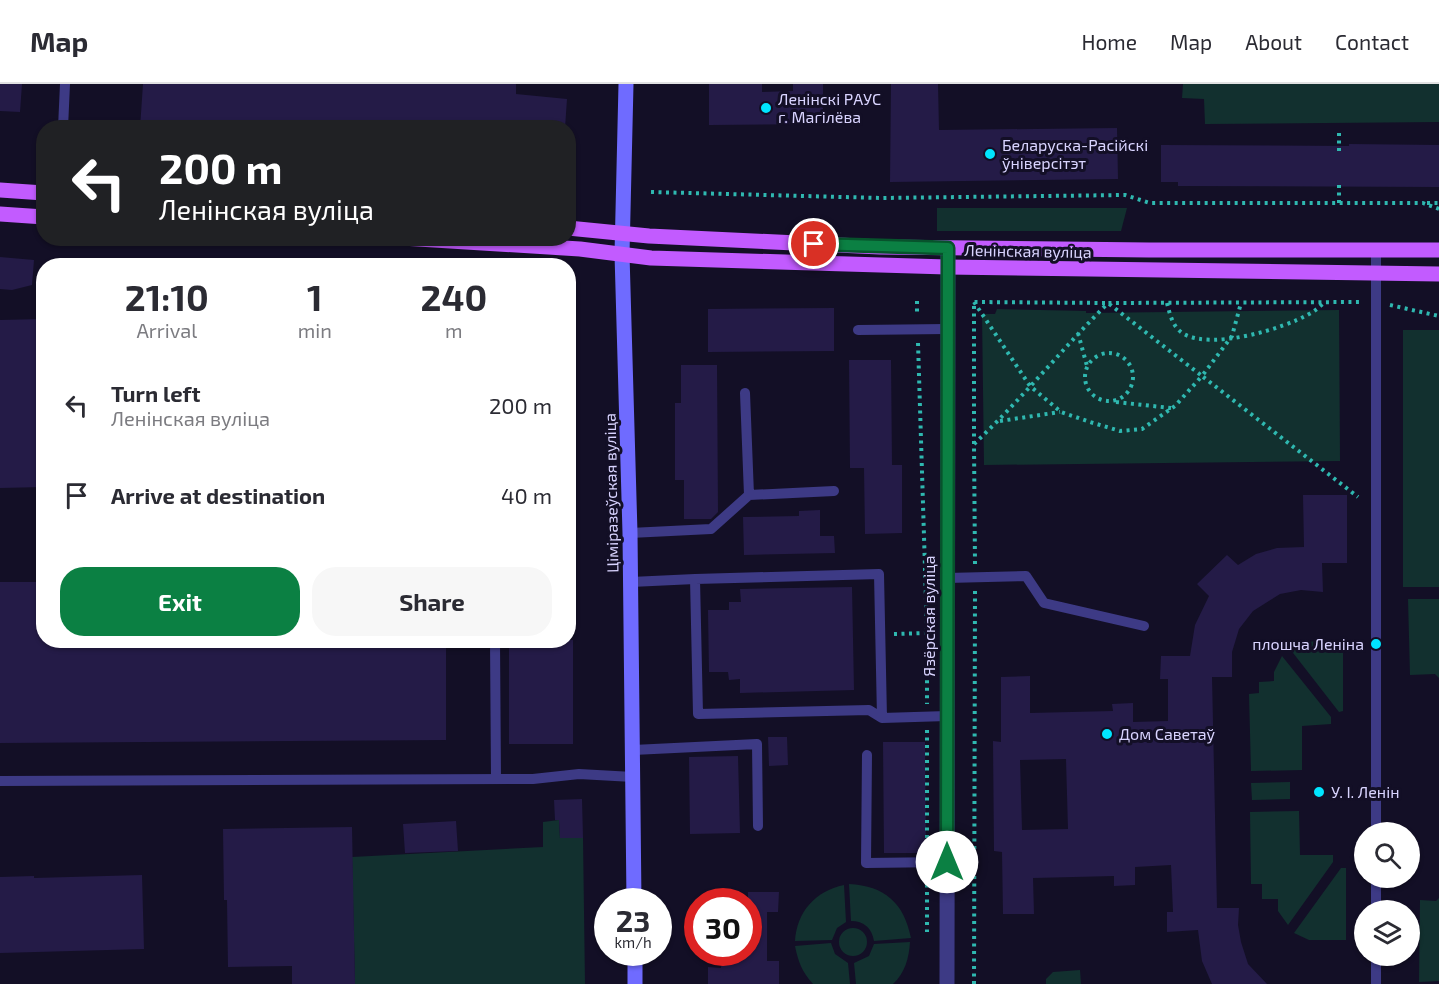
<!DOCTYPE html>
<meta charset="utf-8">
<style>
body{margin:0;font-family:"Exo 2",sans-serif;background:#f7f7f7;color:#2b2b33;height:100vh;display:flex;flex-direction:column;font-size:22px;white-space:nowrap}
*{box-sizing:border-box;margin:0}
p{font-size:20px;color:#7c7c81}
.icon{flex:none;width:33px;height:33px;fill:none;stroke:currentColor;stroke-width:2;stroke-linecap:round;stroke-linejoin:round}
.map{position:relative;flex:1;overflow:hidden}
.panel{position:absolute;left:36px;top:174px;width:540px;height:390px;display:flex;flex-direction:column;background:#fff;border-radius:24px;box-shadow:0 2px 4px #0004}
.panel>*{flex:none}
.hud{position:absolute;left:36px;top:36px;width:540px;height:126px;border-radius:24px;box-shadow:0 2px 4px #0004;background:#202124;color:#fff;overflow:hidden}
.tools{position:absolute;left:1354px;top:738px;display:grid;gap:12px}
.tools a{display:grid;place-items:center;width:66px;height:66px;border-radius:50%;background:#fff;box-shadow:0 2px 4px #0004;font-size:30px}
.speed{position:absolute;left:594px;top:804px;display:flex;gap:12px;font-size:30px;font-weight:700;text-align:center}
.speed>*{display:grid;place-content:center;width:78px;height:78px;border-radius:50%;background:#fff;box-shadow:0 2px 4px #0004;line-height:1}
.speed small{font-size:15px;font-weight:400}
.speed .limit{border:9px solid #d22;background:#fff;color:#111}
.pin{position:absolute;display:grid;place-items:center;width:51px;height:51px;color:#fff;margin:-26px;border:3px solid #fff;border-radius:50%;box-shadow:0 2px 6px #0007}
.me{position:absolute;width:66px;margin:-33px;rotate:0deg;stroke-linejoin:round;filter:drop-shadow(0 0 4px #0008)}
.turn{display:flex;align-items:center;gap:21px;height:126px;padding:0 24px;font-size:27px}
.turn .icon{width:78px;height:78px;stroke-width:2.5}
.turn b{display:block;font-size:42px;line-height:51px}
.eta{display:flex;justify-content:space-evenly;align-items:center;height:102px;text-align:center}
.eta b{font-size:36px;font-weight:700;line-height:42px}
.button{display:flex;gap:12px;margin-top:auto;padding:12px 24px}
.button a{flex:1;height:69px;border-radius:24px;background:#0b8043;color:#fff;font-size:24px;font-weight:700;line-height:69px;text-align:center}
.button a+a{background:#f7f7f7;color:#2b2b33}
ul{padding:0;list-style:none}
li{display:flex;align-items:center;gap:18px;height:90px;padding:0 24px}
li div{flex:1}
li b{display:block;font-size:22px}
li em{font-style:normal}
header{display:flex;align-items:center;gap:36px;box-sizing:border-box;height:84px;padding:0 30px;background:#fff;border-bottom:2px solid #e1e1e2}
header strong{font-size:28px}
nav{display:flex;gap:33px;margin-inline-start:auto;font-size:21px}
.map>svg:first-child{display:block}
.green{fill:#12302f}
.building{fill:#241b47;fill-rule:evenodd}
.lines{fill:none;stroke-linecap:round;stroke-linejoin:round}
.path{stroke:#2fb8b0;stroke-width:4;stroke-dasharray:3 4.5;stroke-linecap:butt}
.service{stroke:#3d3a85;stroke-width:10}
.minor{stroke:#3d3a85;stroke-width:15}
.secondary{stroke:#6f6bff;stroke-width:15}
.primary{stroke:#c25bff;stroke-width:15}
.route-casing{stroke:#07532c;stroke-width:15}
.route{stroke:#0b8043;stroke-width:10}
.poi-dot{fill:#00e5ff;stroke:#130f26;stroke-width:2}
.labels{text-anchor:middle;stroke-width:6;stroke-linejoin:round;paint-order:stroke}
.poi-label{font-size:16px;fill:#d9d4ff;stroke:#130f26;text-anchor:start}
.street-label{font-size:16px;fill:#d9d4ff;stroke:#130f26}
</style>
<header>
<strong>Map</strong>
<nav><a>Home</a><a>Map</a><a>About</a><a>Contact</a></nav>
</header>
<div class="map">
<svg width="1439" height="900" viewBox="0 0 1439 900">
<rect width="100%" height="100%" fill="#130f26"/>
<!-- green -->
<path class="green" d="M1183 0H1439V38L1205 40 1204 15 1182 14Z
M937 124H1127L1121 147H937Z
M997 225 1086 227V229L1339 226 1340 377 984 381 982 230H995Z
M1403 246H1439V503H1403Z
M1408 515H1439V594L1435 590 1410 591Z
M1343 557V627L1339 628 1290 565C1305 555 1325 557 1343 557Z
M1282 572 1331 633V640L1302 642V686L1251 687 1249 610 1259 609V598L1274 597V588Z
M1290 698V715L1252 716 1251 699Z
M1299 727 1300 771H1333V778L1288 841 1278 827V815H1262V800H1251L1250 728Z
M559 736 560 754H583L585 900H355L352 773 543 763V738Z
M1341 784H1346V856H1309L1294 849Z
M849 800C885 802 904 819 911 854L874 857C872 844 864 837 851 837Z
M844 801 846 838 837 844 832 856 795 857C797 828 815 807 844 801Z
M1439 814V897L1419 898 1420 816 1436 817Z
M839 858a14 14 0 1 1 28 0a14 14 0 1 1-28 0Z
M910 858C909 874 905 889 893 900H856L854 879 869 872 874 860Z
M831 859 835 870 848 879 850 900H813C802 888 798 877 795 862Z
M1080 886 1081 900H1046V895L1053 888Z"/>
<!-- building -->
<path class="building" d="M0 0H22L20 28 0 27Z
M143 0H516V10L567 15 565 44H140Z
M709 0H762V8L793 7V0H823V40L709 41Z
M891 0H938L939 46 1117 44 1118 95 890 98Z
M1349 60 1439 61V103L1178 102V98H1161V61L1349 62Z
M0 173 34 176 32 201 12 206 0 205Z
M834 224V267L708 268V225Z
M44 235V403L0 404V236Z
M849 276H891L892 381H902V449L865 450 864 384H850Z
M681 281H717L718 428 711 435H684V396H675V319H681Z
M1303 411H1347V479H1322L1323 508 1301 506 1280 510 1253 527 1239 545 1232 568V593H1212L1217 824H1239L1238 841 1241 858 1248 880 1267 900H1212L1202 877 1198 846 1167 848V828H1173L1171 781 1135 783V801L1114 802V792L1033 794 1034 830H1003L1002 768 994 767 993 657 1001 658V593L1030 592V629L1113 627 1112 620 1133 619V638L1168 637V595H1160L1161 572H1190L1195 541 1209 512 1197 500 1227 471 1238 481 1256 470 1277 464 1304 463ZM1066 675 1068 745 1022 746 1020 676Z
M820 426V452H834L835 469 744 471 743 433 799 432V427Z
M0 498H44V556H446V656L0 659Z
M852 503 854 606 740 609V595L729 596 728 588H709L708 526H729V518H741L740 505Z
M509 556H573V660H509Z
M768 653H787L788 681 769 682Z
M883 658H925L926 769H884Z
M738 672 740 749 690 750 689 673Z
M582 715 583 754H560L559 736H555L554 716Z
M456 737 458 767 405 769 403 740Z
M352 743 355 900H292V882L228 883 227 816H224L223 745Z
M142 791 144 865 0 869V793L34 792V794Z
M748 808H779L778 828H767V877H779V900H708V883L721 884 722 868H748Z"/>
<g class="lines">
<!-- path -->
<path class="path" d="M1339 67V45
M651 108 881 114 1125 111 1150 119H1423L1439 125
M1339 119V98
M1427 119H1439
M917 217V230
M974 218 1030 302 1061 328 1090 338 1120 347 1142 345 1175 322 1202 292 1358 413
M1167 219C1170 231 1173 244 1184 250 1212 266 1283 245 1309 230 1315 227 1319 223 1324 219
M1390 221 1439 232
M1078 249 1087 282
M918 259 927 549V620
M1085 293a24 24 0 1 1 48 0a24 24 0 1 1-48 0Z
M1116 318 1171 324
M1000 337 1060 328
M974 360V218L1108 219 1202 292 1232 252 1241 219
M975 480 974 360C1021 316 1062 265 1108 219L1362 218
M894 550 927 549
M927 646V764
M927 793V848
M974 900 975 506"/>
<!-- service -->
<path class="service" d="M63 44 65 0
M1376 166V748
M858 246 946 245
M745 309 749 411
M630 449 711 445 749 411 834 407
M947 494 1026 492 1044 519 1144 542
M631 498 695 495
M495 556 496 695
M882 634 879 490 695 495 698 630 869 626 882 634 947 632
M633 666 757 660 758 742
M867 671 866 779 947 778
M0 697 533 695 579 690 633 693
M1376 826V794
M1376 872V900"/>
<!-- minor -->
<path class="minor" d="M947 900 948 164"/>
<!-- secondary -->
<path class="secondary" d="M626 0 622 170 630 449 634 818
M635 868V900"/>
<!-- primary -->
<path class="primary" d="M0 106 44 109
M0 130 44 133
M568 144 649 152 880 163 1149 166H1439
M402 154 580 165 651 174 947 183 1439 190"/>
</g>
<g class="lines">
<!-- route casing -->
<g class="route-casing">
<path id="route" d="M814 160 948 164 947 778"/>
</g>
<!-- route -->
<use href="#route" class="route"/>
</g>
<!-- markers -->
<g class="poi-dot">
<circle cx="766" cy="24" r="6"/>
<circle cx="990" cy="70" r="6"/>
<circle cx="1376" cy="560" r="6"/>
<circle cx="1107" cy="650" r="6"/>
<circle cx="1319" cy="708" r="6"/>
</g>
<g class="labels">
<!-- poi labels -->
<g class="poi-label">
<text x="778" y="21">Ленінскі РАУС<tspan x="778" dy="18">г. Магілёва</tspan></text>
<text x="1002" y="67">Беларуска-Расійскі<tspan x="1002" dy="18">ўніверсітэт</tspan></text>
<text x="1364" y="566" text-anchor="end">плошча Леніна</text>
<text x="1119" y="656">Дом Саветаў</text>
<text x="1331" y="714">У. І. Ленін</text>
</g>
<!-- street labels -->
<g class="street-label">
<text transform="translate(1028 167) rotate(1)" y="6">Ленінская вуліца</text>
<text transform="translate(611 409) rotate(-91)" y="6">Ціміразеўская вуліца</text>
<text transform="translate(929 532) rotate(-90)" y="6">Язёрская вуліца</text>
</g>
</g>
</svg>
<div class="tools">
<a><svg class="icon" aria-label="search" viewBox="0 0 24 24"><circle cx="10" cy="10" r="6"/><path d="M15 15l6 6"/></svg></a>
<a><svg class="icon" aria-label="layers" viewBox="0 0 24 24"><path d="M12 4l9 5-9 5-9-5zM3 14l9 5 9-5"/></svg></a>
</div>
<div class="speed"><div>23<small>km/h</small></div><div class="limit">30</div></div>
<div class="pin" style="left:814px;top:160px;background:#d93025"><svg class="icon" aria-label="arrive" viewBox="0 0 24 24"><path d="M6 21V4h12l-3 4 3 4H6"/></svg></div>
<svg class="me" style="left:947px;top:778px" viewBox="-20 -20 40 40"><circle r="19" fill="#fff"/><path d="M0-13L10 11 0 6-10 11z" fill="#0b8043"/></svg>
<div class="hud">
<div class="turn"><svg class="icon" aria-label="left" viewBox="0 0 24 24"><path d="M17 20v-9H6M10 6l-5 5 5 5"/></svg><div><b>200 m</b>Ленінская вуліца</div></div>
</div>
<section class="panel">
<div class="eta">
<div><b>21:10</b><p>Arrival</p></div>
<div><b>1</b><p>min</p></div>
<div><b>240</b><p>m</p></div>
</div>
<ul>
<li><svg class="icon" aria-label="left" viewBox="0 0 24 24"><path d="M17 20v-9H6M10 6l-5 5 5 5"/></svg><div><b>Turn left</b><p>Ленінская вуліца</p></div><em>200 m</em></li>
<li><svg class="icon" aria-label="arrive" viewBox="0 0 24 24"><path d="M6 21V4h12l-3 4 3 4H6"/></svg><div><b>Arrive at destination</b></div><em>40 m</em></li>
</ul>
<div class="button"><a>Exit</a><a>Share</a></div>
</section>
</div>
